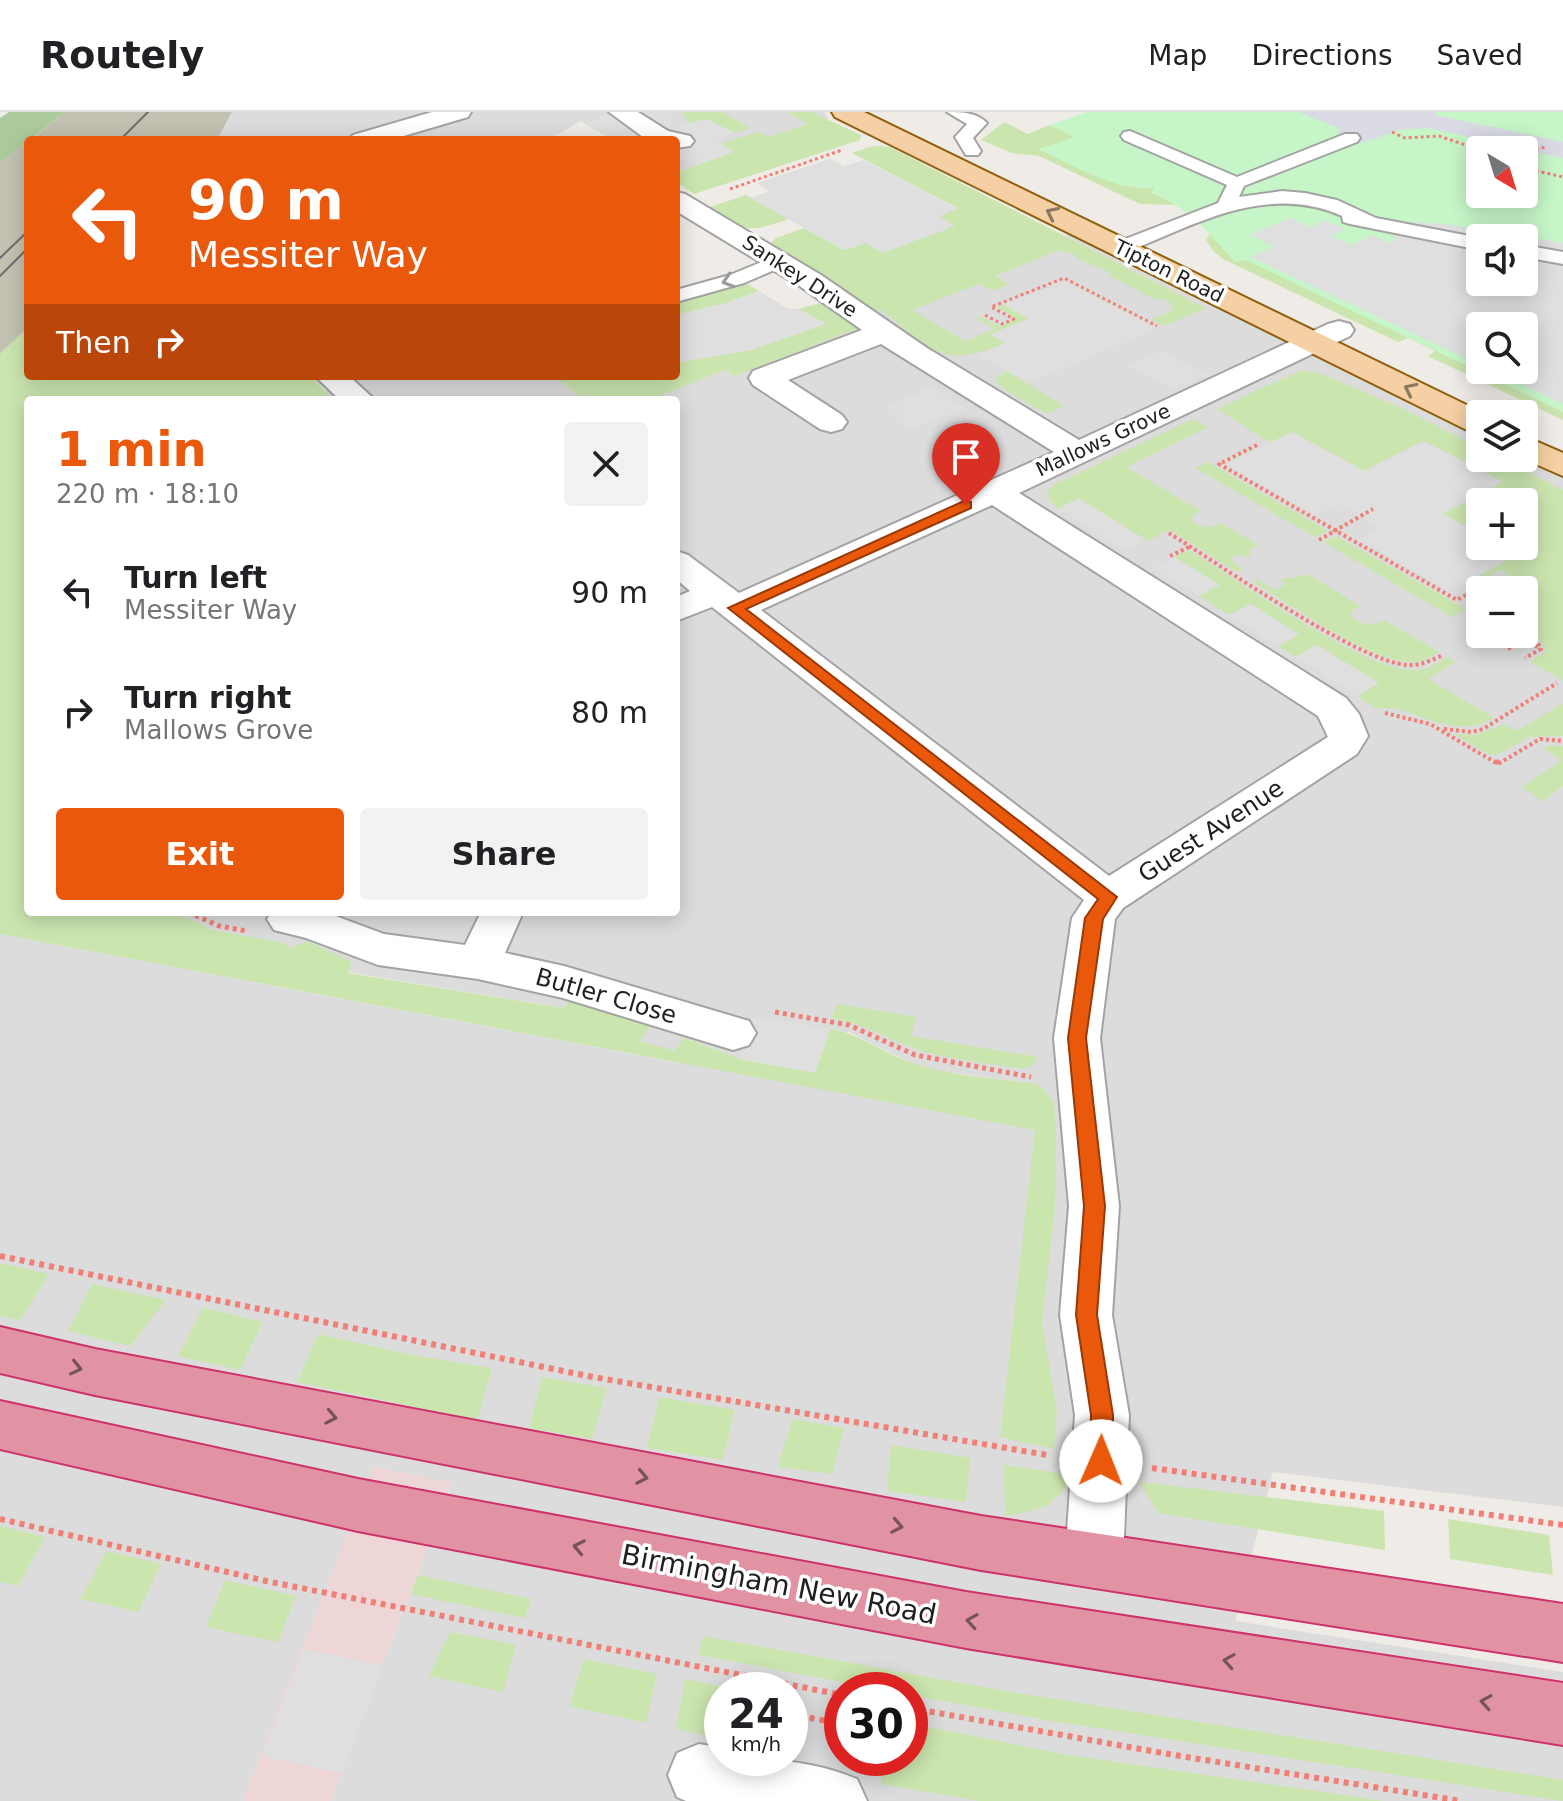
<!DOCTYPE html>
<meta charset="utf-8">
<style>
body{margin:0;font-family:"DejaVu Sans",sans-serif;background:#f2f2f2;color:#202124;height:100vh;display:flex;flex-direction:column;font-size:30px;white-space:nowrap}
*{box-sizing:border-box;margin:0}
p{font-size:26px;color:#757577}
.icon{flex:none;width:44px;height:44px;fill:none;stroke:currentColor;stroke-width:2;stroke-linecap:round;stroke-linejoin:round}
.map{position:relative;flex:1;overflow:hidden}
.side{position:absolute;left:24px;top:284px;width:656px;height:520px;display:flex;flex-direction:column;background:#fff;border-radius:8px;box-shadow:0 4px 20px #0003}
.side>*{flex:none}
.guide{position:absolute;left:24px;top:24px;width:656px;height:244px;border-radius:8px;box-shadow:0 4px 20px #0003;background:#ea580c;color:#fff;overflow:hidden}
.needle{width:52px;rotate:142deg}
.fabs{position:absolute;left:1466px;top:24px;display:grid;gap:16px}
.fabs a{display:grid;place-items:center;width:72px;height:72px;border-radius:8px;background:#fff;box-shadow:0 4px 20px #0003;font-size:40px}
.speed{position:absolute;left:704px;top:1560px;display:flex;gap:16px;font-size:40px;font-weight:700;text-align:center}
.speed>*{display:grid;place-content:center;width:104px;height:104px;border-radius:50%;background:#fff;box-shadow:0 4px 20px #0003;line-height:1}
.speed small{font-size:20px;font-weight:400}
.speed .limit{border:12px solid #d22;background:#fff;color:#111}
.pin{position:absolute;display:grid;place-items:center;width:68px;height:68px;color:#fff;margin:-82px -34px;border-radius:50% 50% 50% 0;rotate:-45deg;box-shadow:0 0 8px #0007}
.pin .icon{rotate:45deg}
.me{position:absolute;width:88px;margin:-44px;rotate:1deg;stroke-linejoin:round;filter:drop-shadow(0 0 6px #0008)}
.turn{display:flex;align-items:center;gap:28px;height:168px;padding:0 32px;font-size:36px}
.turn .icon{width:104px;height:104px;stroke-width:2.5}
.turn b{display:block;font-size:56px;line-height:68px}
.then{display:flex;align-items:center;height:76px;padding:0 32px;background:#0003;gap:16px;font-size:30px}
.round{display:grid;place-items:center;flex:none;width:84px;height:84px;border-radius:8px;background:#f2f2f2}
.summary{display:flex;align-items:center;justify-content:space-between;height:136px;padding:0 32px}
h1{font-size:48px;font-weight:700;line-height:60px;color:#ea580c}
.action{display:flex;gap:16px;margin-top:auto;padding:16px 32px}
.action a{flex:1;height:92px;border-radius:8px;background:#ea580c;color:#fff;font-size:32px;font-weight:700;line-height:92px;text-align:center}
.action a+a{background:#f2f2f2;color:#202124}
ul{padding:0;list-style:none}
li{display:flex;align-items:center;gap:24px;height:120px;padding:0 32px}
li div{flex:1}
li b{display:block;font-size:30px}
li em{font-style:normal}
header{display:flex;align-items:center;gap:48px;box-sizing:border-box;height:112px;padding:0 40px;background:#fff;border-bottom:2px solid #e0e0e0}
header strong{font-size:38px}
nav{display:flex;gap:44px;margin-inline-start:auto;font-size:28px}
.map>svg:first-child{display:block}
.residential{fill:#dddcdc;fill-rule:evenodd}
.commercial{fill:#eed6d6}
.construction{fill:#c3c2b2}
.grass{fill:#cbe5af}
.forest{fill:#accb9d}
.park{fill:#c6f6c8;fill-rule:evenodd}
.parking{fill:#dfdfdf;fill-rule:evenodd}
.plaza{fill:#dadae4}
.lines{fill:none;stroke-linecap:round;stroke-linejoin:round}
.lane-casing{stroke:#a3a3a3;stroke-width:4}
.street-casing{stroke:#a3a3a3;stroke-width:4}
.primary-casing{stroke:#8f5f0b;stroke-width:4}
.highway-casing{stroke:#ce316c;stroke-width:4}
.path-far3{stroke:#f07f76;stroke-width:3;stroke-dasharray:3 3;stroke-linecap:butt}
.path-far2{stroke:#f07f76;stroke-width:4;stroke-dasharray:3 3;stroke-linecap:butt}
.path-far1{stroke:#f07f76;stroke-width:5;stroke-dasharray:4 4;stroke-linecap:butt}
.path{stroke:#f07f76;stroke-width:6;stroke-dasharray:5 5;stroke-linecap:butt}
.lane{fill:#fff;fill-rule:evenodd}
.street{fill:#fff;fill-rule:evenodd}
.primary{fill:#f5d0a4;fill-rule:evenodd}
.highway{fill:#e193a4;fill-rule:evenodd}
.tram{stroke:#6d6d6d;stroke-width:2}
.oneway{stroke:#8a7862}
.oneway2{stroke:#9a9a9a}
.oneway3{stroke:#76535b}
.route{fill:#ea580c;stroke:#983908;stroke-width:2}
.labels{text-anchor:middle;stroke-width:7;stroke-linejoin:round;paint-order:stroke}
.far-street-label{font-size:20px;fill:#1f1f1f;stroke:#fff}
.street-label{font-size:24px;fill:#1f1f1f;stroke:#fff}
.near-street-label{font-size:28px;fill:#1f1f1f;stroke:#fff}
</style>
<header>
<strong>Routely</strong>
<nav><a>Map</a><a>Directions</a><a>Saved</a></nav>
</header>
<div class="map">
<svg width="1563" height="1689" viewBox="0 0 1563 1689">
<rect width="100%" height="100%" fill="#efebe6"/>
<!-- residential -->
<path class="residential" d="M232 0H824L829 7 676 61V28H613L581 9 548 28H217Z
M1097 111 1484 302H1480V346H1524V322L1563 341V1395L1273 1360 1235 1509 1563 1560V1689H331L452 1371 374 1355 243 1689H0V822L674 950 1033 971 945 960 909 950 849 920 740 947 684 925 675 939 639 929 649 913 570 889 565 896 348 860 352 850 241 831 163 800H676V288H649ZM1480 390H1524V434H1480ZM1480 478H1524V522H1480ZM722 1578H790V1646H722ZM842 1578H910V1646H842Z
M310 264H554L583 288H325L326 278Z"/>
<!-- commercial -->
<path class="commercial" d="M373 1355 452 1370 331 1689H243Z"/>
<!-- construction -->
<path class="construction" d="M65 0H232L217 28H30Z
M28 29V215L0 242V51Z"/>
<!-- grass -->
<path class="grass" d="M683 0H722L751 16 735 21 706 7 688 12Z
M787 0H811L861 23 860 28 694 82 676 70V61L733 40 720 32 758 20 768 25 808 12Z
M1004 10 1028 22 1050 13 1075 25 1040 38C1075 52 1118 81 1156 75L1152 81 1178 93 1140 92 1039 44 1012 41 981 28Z
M873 34 890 35 1206 196 1164 214 1151 207 1174 198 1170 195 1172 192 1161 186 1156 188 1108 163 1111 161 1075 146 1078 144 1060 138 995 164 1010 172 993 179 979 172 912 198 965 229 994 217 976 206 981 205 999 214 1017 207 997 195 1004 193 1029 207 991 223 1006 231C940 258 932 238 881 198L875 199 771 131 776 126 804 116 844 138 865 131 954 114 938 104 957 96 852 41Z
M746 83 789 107C745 122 746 119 707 96Z
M1211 120 1480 258 1563 292V308L1428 244 1435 239 1408 226 1398 230 1223 147 1214 140 1206 128Z
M746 171 759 179 727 191 676 203V188Z
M824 190 865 218 856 222 850 219 735 264 725 258 649 288H574L580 285 554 264H676V251L751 238 825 211 798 197Z
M28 215V264H310L327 281 325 288H28V800H176L212 818 281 830 291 836 307 829 352 850 348 861 564 896 570 888 650 913 640 929 675 939 684 925 740 947 815 961 830 917C860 922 882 940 910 950 949 964 993 966 1034 971L1044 977 1054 992 1056 1019 1055 1096 1042 1211 1057 1299 1054 1337 1000 1325 1035 1018 0 822V242Z
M1301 258 1320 261 1399 295 1480 336V346H1500L1563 378V568L1530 550 1546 539 1524 497V478H1511L1523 471 1500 458 1484 467 1479 464 1516 443 1502 434H1524V390H1480V422L1443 402 1502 370 1424 329 1364 359 1292 320 1270 331 1217 297Z
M1007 259 1064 294 1046 302 1001 276 995 267Z
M1193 307 1208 315 1126 355 1201 399 1192 404 1191 409C1202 417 1209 417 1221 411L1258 433 1251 437 1249 445 1238 443 1230 447 1242 458 1237 460 1170 418 1148 429 1079 387 1058 397 1049 388 1048 378 1055 372Z
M1208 350 1328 419 1315 425 1195 356Z
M1336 424 1466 497 1452 505 1323 430Z
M1189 438C1236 467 1363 558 1413 558 1426 559 1437 552 1447 545L1455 550 1428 567 1494 606C1460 625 1432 608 1398 597 1390 595 1381 598 1373 595 1369 593 1362 587 1358 584L1378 571 1317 533 1296 545 1278 534 1298 522 1250 492 1229 503 1199 484 1219 473 1174 445Z
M1307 462 1361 494 1352 499 1351 505C1363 513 1371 515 1384 508L1439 540C1429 546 1421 551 1410 550 1367 548 1291 493 1253 470L1257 467 1275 478 1286 472 1280 468C1288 464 1298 467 1307 462Z
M1563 591V624L1529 625 1497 643 1488 642 1454 622 1475 623 1504 612 1517 619Z
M1551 633 1563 634V673L1543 690 1522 675 1561 649 1542 636Z
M838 892 916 905 911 924 1038 945 1033 953 1023 957C986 951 948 948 913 936 884 925 861 911 831 906Z
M0 1151 49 1162 20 1208 0 1204Z
M92 1172 166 1188 130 1234 68 1219Z
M203 1196 263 1210 240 1258 178 1244Z
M318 1222 417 1244 492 1256 477 1308 297 1270Z
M542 1265 607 1276 592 1327 529 1316Z
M659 1285 735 1298 723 1348 647 1336Z
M792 1307 844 1316 832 1362 778 1355Z
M891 1333 970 1346 966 1390 887 1379Z
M1004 1353 1073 1363C1053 1397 1043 1397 1005 1404Z
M1140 1370 1384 1399 1385 1438 1158 1401Z
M1448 1407 1549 1423 1553 1463 1450 1447Z
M0 1414 45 1425 18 1474 0 1470Z
M107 1439 161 1452 138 1500 80 1487Z
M418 1463 531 1487 525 1506 410 1482Z
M225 1468 296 1484 278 1530 206 1515Z
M450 1520 516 1533 503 1580 429 1564Z
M703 1524 1005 1579 1563 1668V1689L1052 1609 910 1583V1578H885L698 1543Z
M584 1547 657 1562 646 1611 569 1594Z
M685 1567 738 1578H722V1627L676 1617Z
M910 1611 1062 1642 1384 1689H979L881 1672 885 1646H910Z"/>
<!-- forest -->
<path class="forest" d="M9 0H65L0 51V6Z"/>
<!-- park -->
<path class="park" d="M1087 0H1563V300L1246 148 1235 150C1209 121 1189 97 1152 80L1155 75C1118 81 1072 53 1039 37L1074 25 1050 13ZM1480 38H1524V82H1480ZM1480 126H1524V170H1480ZM1480 214H1524V258H1480Z"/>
<!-- parking -->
<path class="parking" d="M612 0H658L679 14 706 7 735 21 715 29 734 40 694 54 676 45V28H613L585 12Z
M830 47 844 54 864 48 958 97 939 104 955 114 883 141 865 131 844 138 751 86 770 79 757 71Z
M1290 106 1311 115 1326 108 1345 117 1331 124 1351 133 1372 123 1390 131 1396 128 1392 125 1405 110 1445 112 1563 131V292L1491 258H1524V214H1480V253L1251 145 1274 135 1250 123ZM1480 126H1524V170H1480Z
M1064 169 1155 217 1029 271 979 243 1005 231 990 222 1028 207 1004 193Z
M759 179 788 197H798L826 212 751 238 676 251V203L727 191Z
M1161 239 1197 258 1207 263 1174 278 1128 254Z
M924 272 964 296 910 318 893 307 902 303 888 295 918 281Z
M1292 320 1364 359 1424 329 1503 370 1443 402 1480 422V434H1502L1517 442 1451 480 1360 428 1381 416 1338 392 1315 403 1225 352Z
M1078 386 1148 429 1127 439 1058 397Z
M1174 445 1220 473 1199 484 1153 456Z
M1250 492 1299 522 1278 534 1229 503Z
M1317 533 1379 571 1358 584 1296 545Z
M751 905 830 917 815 961 740 947Z
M304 1537 382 1553 341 1661 262 1644Z"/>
<!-- plaza -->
<path class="plaza" d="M1298 0H1437L1435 3 1563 30V46L1538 41 1524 44V38H1506L1517 35 1427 16 1399 18 1362 31 1336 20 1341 17Z"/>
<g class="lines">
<!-- lane casing -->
<g class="lane-casing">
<path id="lane" d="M947 0C962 0 976 0 987 11L973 26 981 39 978 43H966L955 25 967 12Z
M1130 19 1237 65 1345 22H1357L1360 26 1357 30 1244 74 1239 85 1282 79 1305 81 1337 88 1376 106 1480 126V138L1350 112 1343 110 1342 104C1268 71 1198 111 1129 139H1115L1112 135 1115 131 1218 91 1227 73 1124 28 1121 24 1124 20Z
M1524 133 1563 140V152L1524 145Z
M779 143 786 145 789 149 786 153 744 171 676 190V178L730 163Z"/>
</g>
<!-- street casing -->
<g class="street-casing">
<path id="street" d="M432 0H471L468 5 390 28H349L353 23Z
M609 0H638L668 19 690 24 694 29 690 34 676 36V28H647Z
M676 80 685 82 821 163 927 236 1079 328 1328 212 1339 209 1350 212 1354 218 1350 224 1019 381 1346 586 1359 602 1368 624 1357 642 1123 796 1115 807 1100 926 1119 1094 1112 1203 1129 1303 1123 1449 1114 1468 1094 1476 1074 1468 1065 1449 1075 1303 1060 1203 1069 1094 1054 926 1072 806 1084 788 712 495 676 509V485L690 479 676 467V439L688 443 739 481 1054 340 881 232 788 268 842 303 847 310 842 317 831 320 820 317 753 273 749 266 753 259 862 218 801 175 676 99ZM992 393 1318 604 1328 625 1109 764 761 498Z
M315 264H349L375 288H340Z
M272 800H325L384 822 465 833 481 800H523L505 841 564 854 749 909 756 921 749 933 733 938 563 886 478 867 378 853 306 826 274 818 267 807Z
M699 1632 722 1636V1646C769 1646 814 1649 857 1667L867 1689H686L677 1685 668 1663 677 1641Z"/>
</g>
<!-- primary casing -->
<g class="primary-casing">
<path id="primary" d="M832 0H864L1485 302H1480V322L1469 319 835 5Z
M1524 324 1563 341V364L1522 346Z"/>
</g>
<!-- highway casing -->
<g class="highway-casing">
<path id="highway" d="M0 1215 95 1237 981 1404 1563 1492V1550L981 1458 95 1283 0 1261Z
M0 1289 358 1367 966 1480 1563 1571V1633L966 1536 358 1419 0 1337Z"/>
</g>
<!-- path-far3 -->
<path class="path-far3" d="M1392 20 1405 26 1439 24 1480 38
M1524 40 1546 35
M1524 56 1563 65
M730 77 842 38
M985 203 1002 212 1014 207 991 195 1064 166 1157 214"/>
<!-- path-far2 -->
<path class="path-far2" d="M1257 333 1219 352 1457 488 1489 470
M1169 421C1217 451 1359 550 1407 553 1420 554 1432 548 1443 543
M1319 428 1373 397
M1170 444 1189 435
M1524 505 1541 537 1525 546
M1514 522 1540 536
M1508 537 1522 527
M1385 601 1430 612 1498 652 1540 627 1563 629
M1444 617 1471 620 1483 617 1557 571"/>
<!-- path-far1 -->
<path class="path-far1" d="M1495 650H1501
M188 800 219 814 247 819
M775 900 849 913 915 943 1031 965"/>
<!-- path -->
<path class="path" d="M0 1144 593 1265 1047 1343
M1152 1356 1563 1413
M0 1407 266 1469 842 1583
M910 1596 1174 1643 1461 1689
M790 1602 842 1612"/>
<!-- lane -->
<use href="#lane" class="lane"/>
<!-- street -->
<use href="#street" class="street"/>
<!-- primary -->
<use href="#primary" class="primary"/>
<!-- highway -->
<use href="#highway" class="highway"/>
<!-- tram -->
<path class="tram" d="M120 28 148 0
M0 146 28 119
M0 164 28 136"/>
</g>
<!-- one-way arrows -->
<defs><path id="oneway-chevron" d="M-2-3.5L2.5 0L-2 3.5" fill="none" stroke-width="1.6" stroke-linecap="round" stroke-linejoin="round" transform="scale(2)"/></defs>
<g class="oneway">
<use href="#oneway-chevron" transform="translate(1052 101) rotate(-154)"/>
<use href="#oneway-chevron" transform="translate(1410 277) rotate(-154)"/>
</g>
<use class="oneway2" href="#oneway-chevron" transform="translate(728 169) rotate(163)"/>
<g class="oneway3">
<use href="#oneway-chevron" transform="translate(76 1256) rotate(13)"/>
<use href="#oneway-chevron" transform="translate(331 1305) rotate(11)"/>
<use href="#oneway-chevron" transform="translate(642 1365) rotate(11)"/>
<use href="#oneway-chevron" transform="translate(897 1414) rotate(11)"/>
<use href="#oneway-chevron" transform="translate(579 1435) rotate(-169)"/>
<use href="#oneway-chevron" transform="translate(972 1509) rotate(-171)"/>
<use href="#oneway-chevron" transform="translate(1229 1549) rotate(-171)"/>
<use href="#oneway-chevron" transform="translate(1486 1590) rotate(-171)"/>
</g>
<!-- route -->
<path class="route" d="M966 388 971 390V396L746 497 1117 785 1103 807 1086 926 1105 1094 1097 1203 1113 1303V1349L1110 1357 1101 1360 1093 1357 1090 1349 1091 1303 1076 1203 1084 1094 1068 926 1085 806 1098 787 728 496Z"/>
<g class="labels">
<!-- far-street labels -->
<g class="far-street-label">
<text transform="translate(1169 159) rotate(26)" y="7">Tipton Road</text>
<text transform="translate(800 164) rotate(33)" y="7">Sankey Drive</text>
<text transform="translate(1103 328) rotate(-25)" y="7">Mallows Grove</text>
</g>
<!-- street labels -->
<g class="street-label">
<text transform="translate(1211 719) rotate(-33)" y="8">Guest Avenue</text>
<text transform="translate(606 884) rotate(16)" y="8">Butler Close</text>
</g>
<!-- near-street labels -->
<g class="near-street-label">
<text transform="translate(779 1472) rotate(11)" y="10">Birmingham New Road</text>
</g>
</g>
</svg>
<div class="fabs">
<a><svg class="needle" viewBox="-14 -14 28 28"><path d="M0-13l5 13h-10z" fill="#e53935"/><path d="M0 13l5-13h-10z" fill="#757577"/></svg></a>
<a><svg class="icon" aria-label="sound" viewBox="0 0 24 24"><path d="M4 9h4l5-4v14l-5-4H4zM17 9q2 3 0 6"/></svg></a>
<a><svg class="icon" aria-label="search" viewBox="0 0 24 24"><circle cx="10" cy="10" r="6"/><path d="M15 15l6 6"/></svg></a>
<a><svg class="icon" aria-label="layers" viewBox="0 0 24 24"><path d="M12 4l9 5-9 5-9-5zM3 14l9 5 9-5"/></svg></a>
<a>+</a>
<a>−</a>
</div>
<div class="speed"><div>24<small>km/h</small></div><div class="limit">30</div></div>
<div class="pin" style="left:966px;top:393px;background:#d93025"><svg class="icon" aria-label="arrive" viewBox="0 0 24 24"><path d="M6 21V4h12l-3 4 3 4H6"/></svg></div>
<svg class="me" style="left:1101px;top:1349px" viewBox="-20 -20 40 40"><circle r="19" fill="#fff"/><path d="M0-13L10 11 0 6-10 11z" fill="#ea580c"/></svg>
<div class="guide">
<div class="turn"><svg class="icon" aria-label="left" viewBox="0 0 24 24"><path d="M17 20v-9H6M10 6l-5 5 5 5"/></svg><div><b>90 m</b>Messiter Way</div></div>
<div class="then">Then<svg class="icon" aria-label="right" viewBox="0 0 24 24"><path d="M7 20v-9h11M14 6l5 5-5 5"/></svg></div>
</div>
<section class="side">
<div class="summary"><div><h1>1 min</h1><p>220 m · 18:10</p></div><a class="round"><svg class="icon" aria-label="close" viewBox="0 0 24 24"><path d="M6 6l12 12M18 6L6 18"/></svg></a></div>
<ul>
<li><svg class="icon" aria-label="left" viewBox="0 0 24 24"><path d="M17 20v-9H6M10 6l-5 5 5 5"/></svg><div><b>Turn left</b><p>Messiter Way</p></div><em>90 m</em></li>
<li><svg class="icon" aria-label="right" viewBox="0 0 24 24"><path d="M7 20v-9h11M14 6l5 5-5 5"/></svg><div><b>Turn right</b><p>Mallows Grove</p></div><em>80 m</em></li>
</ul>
<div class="action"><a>Exit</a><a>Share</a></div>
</section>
</div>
